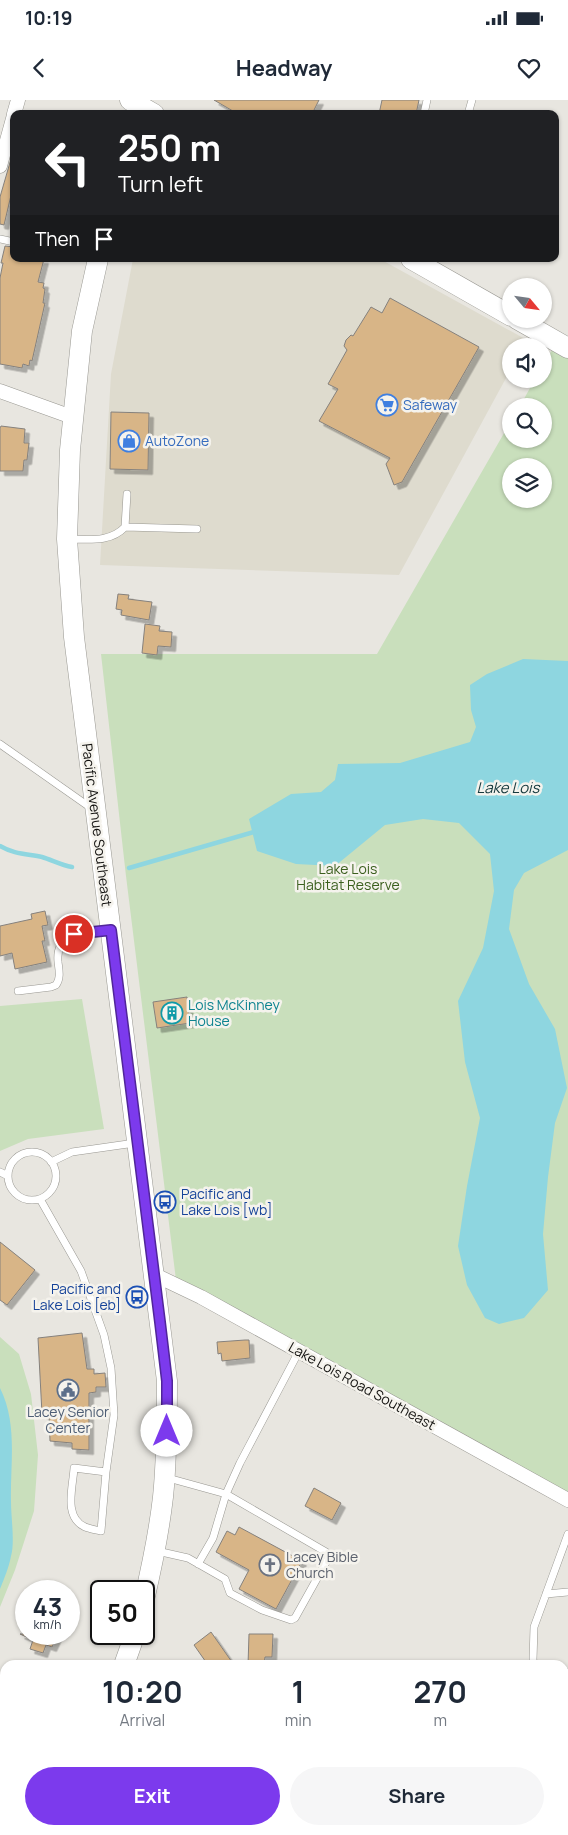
<!DOCTYPE html>
<style>
body{margin:0;font-family:Manrope,sans-serif;background:#f6f6f7;color:#1f2937;height:100vh;display:flex;flex-direction:column;font-size:19px;white-space:nowrap}
*{box-sizing:border-box;margin:0}
p{font-size:16px;color:#747a83}
.icon{flex:none;width:28px;height:28px;fill:none;stroke:currentColor;stroke-width:2;stroke-linecap:round;stroke-linejoin:round}
.map{position:relative;flex:1;overflow:hidden}
.details{position:absolute;left:0px;top:1560px;width:569px;height:175px;display:flex;flex-direction:column;background:#fff;border-radius:15px 15px 0 0;box-shadow:0 1px 4px #0004}
.details>*{flex:none}
.guide{position:absolute;left:10px;top:10px;width:549px;height:152px;border-radius:10px;box-shadow:0 1px 4px #0004;background:#202124;color:#fff;overflow:hidden}
.needle{width:32px;rotate:119deg}
.buttons{position:absolute;left:502px;top:178px;display:grid;gap:10px}
.buttons a{display:grid;place-items:center;width:50px;height:50px;border-radius:50%;background:#fff;box-shadow:0 1px 4px #0004;font-size:25px}
.speed{position:absolute;left:15px;top:1480px;display:flex;gap:10px;font-size:25px;font-weight:700;text-align:center}
.speed>*{display:grid;place-content:center;width:65px;height:65px;border-radius:50%;background:#fff;box-shadow:0 1px 4px #0004;line-height:1}
.speed small{font-size:12px;font-weight:400}
.speed .limit{border:2px solid #111;border-radius:8px;background:#fff;color:#111}
.pin{position:absolute;display:grid;place-items:center;width:42px;height:42px;color:#fff;margin:-21px;border:2px solid #fff;border-radius:50%;box-shadow:0 1px 5px #0007}
.me{position:absolute;width:55px;margin:-28px;rotate:0deg;stroke-linejoin:round;filter:drop-shadow(0 0 4px #0008)}
.turn{display:flex;align-items:center;gap:18px;height:105px;padding:0 25px;font-size:22px}
.turn .icon{width:65px;height:65px;stroke-width:2.5}
.turn b{display:block;font-size:35px;line-height:42px}
.then{display:flex;align-items:center;height:48px;padding:0 25px;background:#0003;gap:10px;font-size:19px}
.eta{display:flex;justify-content:space-evenly;align-items:center;height:85px;text-align:center}
.eta b{font-size:30px;font-weight:700;line-height:35px}
.button{display:flex;gap:10px;margin-top:auto;padding:10px 25px}
.button a{flex:1;height:58px;border-radius:30px;background:#7c3aed;color:#fff;font-size:20px;font-weight:700;line-height:58px;text-align:center}
.button a+a{background:#f6f6f7;color:#1f2937}
.status{display:flex;justify-content:space-between;align-items:center;height:35px;padding:0 25px;background:#fff;direction:ltr}
.status svg{height:14px;fill:currentColor}
header{display:flex;justify-content:space-between;align-items:center;height:65px;padding:0 25px;background:#fff;font-size:22px;font-weight:700}
.map>svg:first-child{display:block}
.built{fill:#dedbce}
.green{fill:#c9dfbc;fill-rule:evenodd}
.water{fill:#8ed6e0}
.lines{fill:none;stroke-linecap:round;stroke-linejoin:round}
.stream{stroke:#8ed6e0;stroke-width:4.5}
.building{fill:#d8b587;stroke:#85817d;filter:url(#shadow)}
.lane-casing{stroke:#989791;stroke-width:8}
.street-casing{stroke:#989791;stroke-width:15}
.secondary-casing{stroke:#989791;stroke-width:21}
.lane{stroke:#fff;stroke-width:7}
.street{stroke:#fff;stroke-width:14}
.secondary{stroke:#fff;stroke-width:20}
.route-casing{stroke:#51269a;stroke-width:12}
.route{stroke:#7c3aed;stroke-width:9}
.labels{text-anchor:middle;stroke-width:5;stroke-linejoin:round;paint-order:stroke}
.shop-label{font-size:14px;fill:#366cbe;stroke:#f5f3ed;text-anchor:start}
.street-label{font-size:14px;fill:#12110f;stroke:#f5f3ed}
.park-label{font-size:14px;fill:#3b5f1e;stroke:#f5f3ed}
.culture-label{font-size:14px;fill:#0d838f;stroke:#f5f3ed;text-anchor:start}
.transit-label{font-size:14px;fill:#164399;stroke:#f5f3ed;text-anchor:start}
.service-label{font-size:14px;fill:#4e5e75;stroke:#f5f3ed}
.worship-label{font-size:14px;fill:#5b616d;stroke:#f5f3ed;text-anchor:start}
.water-label{font-size:15px;font-style:italic;fill:#15393d;stroke:#f5f3ed}
</style>
<div class="status"><b>10:19</b><svg viewBox="0 0 49 12"><path d="M0 12V9h3v3zM5 12V6h3v6zM10 12V3h3v9zM15 12V0h3v12zM26 1h20v11H26zM47 4h2v5h-2z"/></svg></div>
<header><svg class="icon" aria-label="back" viewBox="0 0 24 24"><path d="M15 5l-7 7 7 7"/></svg>Headway<svg class="icon" aria-label="heart" viewBox="0 0 24 24"><path d="M12 20l-8-8c-3-5 5-10 8-4 3-6 11-1 8 4z"/></svg></header>
<div class="map">
<svg width="568" height="1735" viewBox="0 0 568 1735">
<defs>
<filter id="shadow"><feDropShadow dx="4.5" dy="4.5" stdDeviation="0" flood-color="#0004"/></filter>
</defs>
<rect width="100%" height="100%" fill="#e8e6e0"/>
<!-- built -->
<path class="built" d="M133 159H380L527 240 523 246H511V269L399 475 100 465 111 274Z"/>
<!-- green -->
<path class="green" d="M557 241 568 248V1393L176 1180 126 776 101 554H377L511 321V339H544V306H520L535 279H544V264ZM511 366H544V399H511Z
M82 899 104 1029 28 1039 0 1051V906Z
M0 1237 19 1254 31 1294 38 1355 34 1411 15 1470 0 1507Z"/>
<!-- water -->
<path class="water" d="M523 559 568 561V750L524 773 514 790 509 829 529 884 555 929 567 988 555 1023 548 1077 543 1134 548 1190 524 1218 499 1224 485 1218 467 1185 458 1146 467 1086 480 1018 465 962 458 901 483 848 494 791 490 754 459 723 423 719 385 725 335 766 296 764 257 751 249 719 291 694 321 692 335 680 338 664 400 663 470 642 476 627 471 610 470 585 487 574Z
M0 1288C18 1324 10 1364 11 1402 11 1417 15 1443 11 1456 9 1467 4 1479 0 1489Z"/>
<g class="lines">
<!-- stream -->
<path class="stream" d="M0 746C13 754 27 754 42 757 52 760 61 765 72 767
M129 768 257 731"/>
</g>
<!-- building -->
<path class="building" d="M214 0H319L312 14H238Z
M382 0H419L416 14H379Z
M11 59H14V92L12 91 4 125 0 124V97Z
M5 146 14 147V159H44L38 182 44 183 43 188 45 189 43 203H45L32 261 30 260 29 266 23 264 22 268 0 264V178L3 163H1Z
M390 198 479 247 402 382 394 385 386 364 390 358 319 321 338 289 328 284 347 250 344 246 346 240 351 235 353 236 371 207 382 213Z
M111 312 149 313 148 370 110 369Z
M1 326 25 329 24 343H29L27 360H24L23 371H0V328Z
M118 494 129 495 128 499 152 502 149 520 121 515 122 510 116 509Z
M145 524 160 526 159 531 172 532 171 547 158 546 157 555 142 553Z
M45 811 48 825 42 826 45 841H42L47 862 15 869 12 853 0 856V826L32 819 31 814Z
M187 897 190 923 157 928 153 902Z
M0 1142 35 1170 7 1205 0 1200Z
M82 1233 87 1269H94V1274L105 1273 106 1287H96V1292L89 1293V1350L72 1349V1343L50 1341 49 1314H42L38 1238Z
M245 1240H249L250 1258 222 1261 221 1253 218 1254 217 1242Z
M314 1388 341 1403 332 1420 305 1406Z
M239 1427 302 1461 276 1509 239 1489 249 1470 216 1452 227 1431 235 1435Z
M211 1532 234 1565H208L194 1545Z
M20 1534H58L52 1547 46 1545 43 1553 30 1549 33 1540Z
M249 1534H273L272 1557H265L264 1565H248Z"/>
<g class="lines">
<!-- lane casing -->
<g class="lane-casing">
<path id="lane" d="M424 14 427 0
M468 14 472 0
M0 139 14 142
M125 427 197 429
M68 439C88 439 110 443 125 427L127 394
M0 644 91 708
M18 891 51 887 56 885C61 878 59 870 58 862 55 830 86 833 108 831
M8 1076a24 24 0 1 1 48 0a24 24 0 1 1-48 0Z
M51 1062 72 1052 135 1043
M0 1072 8 1076
M40 1099 81 1171 104 1235 111 1268 114 1315 106 1372 101 1431C97 1430 90 1429 85 1427 63 1417 73 1387 74 1368L106 1372
M157 1451 188 1458 225 1479 230 1493 262 1510 291 1520 295 1518 329 1457 326 1452 226 1394 168 1378
M198 1464 213 1438 226 1394 240 1363 299 1251
M546 1494 568 1492
M535 1565 533 1560 534 1527 568 1434
M564 1573 568 1572
M564 1622 568 1628
M0 1708 2 1705H5"/>
</g>
<!-- street casing -->
<g class="street-casing">
<path id="street" d="M14 14 18 0
M0 66 14 15
M0 291 72 317
M155 1175 201 1197 568 1400
M471 1730 480 1735
M408 1735 411 1730"/>
</g>
<!-- secondary casing -->
<g class="secondary-casing">
<path id="secondary" d="M130 0 154 14
M98 159 82 231 70 350 67 439 74 537 167 1281C167 1320 167 1359 163 1397 159 1432 152 1466 144 1500
M411 159 511 216
M517 219 568 248
M124 1565 135 1534
M244 1730 254 1735
M60 1735 62 1730"/>
</g>
<!-- lane -->
<use href="#lane" class="lane"/>
<!-- street -->
<use href="#street" class="street"/>
<!-- secondary -->
<use href="#secondary" class="secondary"/>
</g>
<g class="lines">
<!-- route casing -->
<g class="route-casing">
<path id="route" d="M74 834 111 830 160 1222 167 1281V1331"/>
</g>
<!-- route -->
<use href="#route" class="route"/>
</g>
<!-- icons -->
<defs>
<g id="supermarket-ring" transform="scale(1.125)"><circle r="9.5" fill="#f5f3ed" stroke="#3f7fe0" stroke-width="1.5"/><path d="M-6-5.5h2.5l.6 2H6L4.5 2H-2.5L-4.4-4H-6ZM-1.5 3.2a1.3 1.3 0 1 0 .1 0ZM3 3.2a1.3 1.3 0 1 0 .1 0Z" fill="#3f7fe0"/></g>
<g id="shop-ring" transform="scale(1.125)"><circle r="9.5" fill="#f5f3ed" stroke="#3f7fe0" stroke-width="1.5"/><path d="M-5-2.5h2.3a2.7 3.5 0 0 1 5.4 0H5L5.5 6h-11ZM-1.5-2.5h3a1.5 2.3 0 0 0-3 0Z" fill="#3f7fe0"/></g>
<g id="building-ring" transform="scale(1.125)"><circle r="9.5" fill="#f5f3ed" stroke="#0f9aa8" stroke-width="1.5"/><path d="M-4-6H4V6H1V3H-1V6H-4ZM-2.5-4.3h1.7v1.8h-1.7ZM.8-4.3h1.7v1.8H.8ZM-2.5-1h1.7V.8h-1.7ZM.8-1h1.7V.8H.8Z" fill="#0f9aa8"/></g>
<g id="bus-ring" transform="scale(1.125)"><circle r="9.5" fill="#f5f3ed" stroke="#1a4fb4" stroke-width="1.5"/><path d="M-5-6H5V4H4V6H2V4H-2V6H-4V4H-5ZM-3.5-4V0h7V-4ZM-3.5 1.2v1.5H-2V1.2ZM2 1.2v1.5H3.5V1.2Z" fill="#1a4fb4"/></g>
<g id="civic-ring" transform="scale(1.125)"><circle r="9.5" fill="#f5f3ed" stroke="#5c6f8a" stroke-width="1.5"/><path d="M-.6-6.5H3V-4.5H.6V-3L4-1V1h2V6H-6V1h2V-1L-.6-3ZM-1.2 2.5V6h2.4V2.5Z" fill="#5c6f8a"/></g>
<g id="church-ring" transform="scale(1.125)"><circle r="9.5" fill="#f5f3ed" stroke="#6b7280" stroke-width="1.5"/><path d="M-1.2-6h2.4v3.5h3.3v2.4h-3.3V6h-2.4V-.1h-3.3v-2.4h3.3Z" fill="#6b7280"/></g>
</defs>
<g fill-rule="evenodd">
<use href="#supermarket-ring" x="387" y="305"/>
<use href="#shop-ring" x="129" y="341"/>
<use href="#building-ring" x="172" y="913"/>
<use href="#bus-ring" x="165" y="1102"/>
<use href="#bus-ring" x="137" y="1197"/>
<use href="#civic-ring" x="68" y="1290"/>
<use href="#church-ring" x="270" y="1465"/>
</g>
<g class="labels">
<!-- shop labels -->
<g class="shop-label">
<text x="403" y="310">Safeway</text>
<text x="145" y="346">AutoZone</text>
</g>
<!-- street labels -->
<g class="street-label">
<text transform="translate(97 725) rotate(83)" y="5">Pacific Avenue Southeast</text>
<text transform="translate(362 1286) rotate(29)" y="5">Lake Lois Road Southeast</text>
</g>
<!-- park labels -->
<g class="park-label">
<text x="348" y="774">Lake Lois<tspan x="348" dy="16">Habitat Reserve</tspan></text>
</g>
<!-- culture labels -->
<g class="culture-label">
<text x="188" y="910">Lois McKinney<tspan x="188" dy="16">House</tspan></text>
</g>
<!-- transit labels -->
<g class="transit-label">
<text x="181" y="1099">Pacific and<tspan x="181" dy="16">Lake Lois [wb]</tspan></text>
<text x="121" y="1194" text-anchor="end">Pacific and<tspan x="121" dy="16">Lake Lois [eb]</tspan></text>
</g>
<!-- service labels -->
<g class="service-label">
<text x="68" y="1317">Lacey Senior<tspan x="68" dy="16">Center</tspan></text>
</g>
<!-- worship labels -->
<g class="worship-label">
<text x="286" y="1462">Lacey Bible<tspan x="286" dy="16">Church</tspan></text>
</g>
<!-- water labels -->
<g class="water-label">
<text x="508" y="693">Lake Lois</text>
</g>
</g>
</svg>
<div class="buttons">
<a><svg class="needle" viewBox="-14 -14 28 28"><path d="M0-13l5 13h-10z" fill="#e53935"/><path d="M0 13l5-13h-10z" fill="#747a83"/></svg></a>
<a><svg class="icon" aria-label="sound" viewBox="0 0 24 24"><path d="M4 9h4l5-4v14l-5-4H4zM17 9q2 3 0 6"/></svg></a>
<a><svg class="icon" aria-label="search" viewBox="0 0 24 24"><circle cx="10" cy="10" r="6"/><path d="M15 15l6 6"/></svg></a>
<a><svg class="icon" aria-label="layers" viewBox="0 0 24 24"><path d="M12 4l9 5-9 5-9-5zM3 14l9 5 9-5"/></svg></a>
</div>
<div class="speed"><div>43<small>km/h</small></div><div class="limit">50</div></div>
<div class="pin" style="left:74px;top:834px;background:#d93025"><svg class="icon" aria-label="arrive" viewBox="0 0 24 24"><path d="M6 21V4h12l-3 4 3 4H6"/></svg></div>
<svg class="me" style="left:167px;top:1331px" viewBox="-20 -20 40 40"><circle r="19" fill="#fff"/><path d="M0-13L10 11 0 6-10 11z" fill="#7c3aed"/></svg>
<div class="guide">
<div class="turn"><svg class="icon" aria-label="left" viewBox="0 0 24 24"><path d="M17 20v-9H6M10 6l-5 5 5 5"/></svg><div><b>250 m</b>Turn left</div></div>
<div class="then">Then<svg class="icon" aria-label="arrive" viewBox="0 0 24 24"><path d="M6 21V4h12l-3 4 3 4H6"/></svg></div>
</div>
<section class="details">
<div class="eta">
<div><b>10:20</b><p>Arrival</p></div>
<div><b>1</b><p>min</p></div>
<div><b>270</b><p>m</p></div>
</div>
<div class="button"><a>Exit</a><a>Share</a></div>
</section>
</div>
